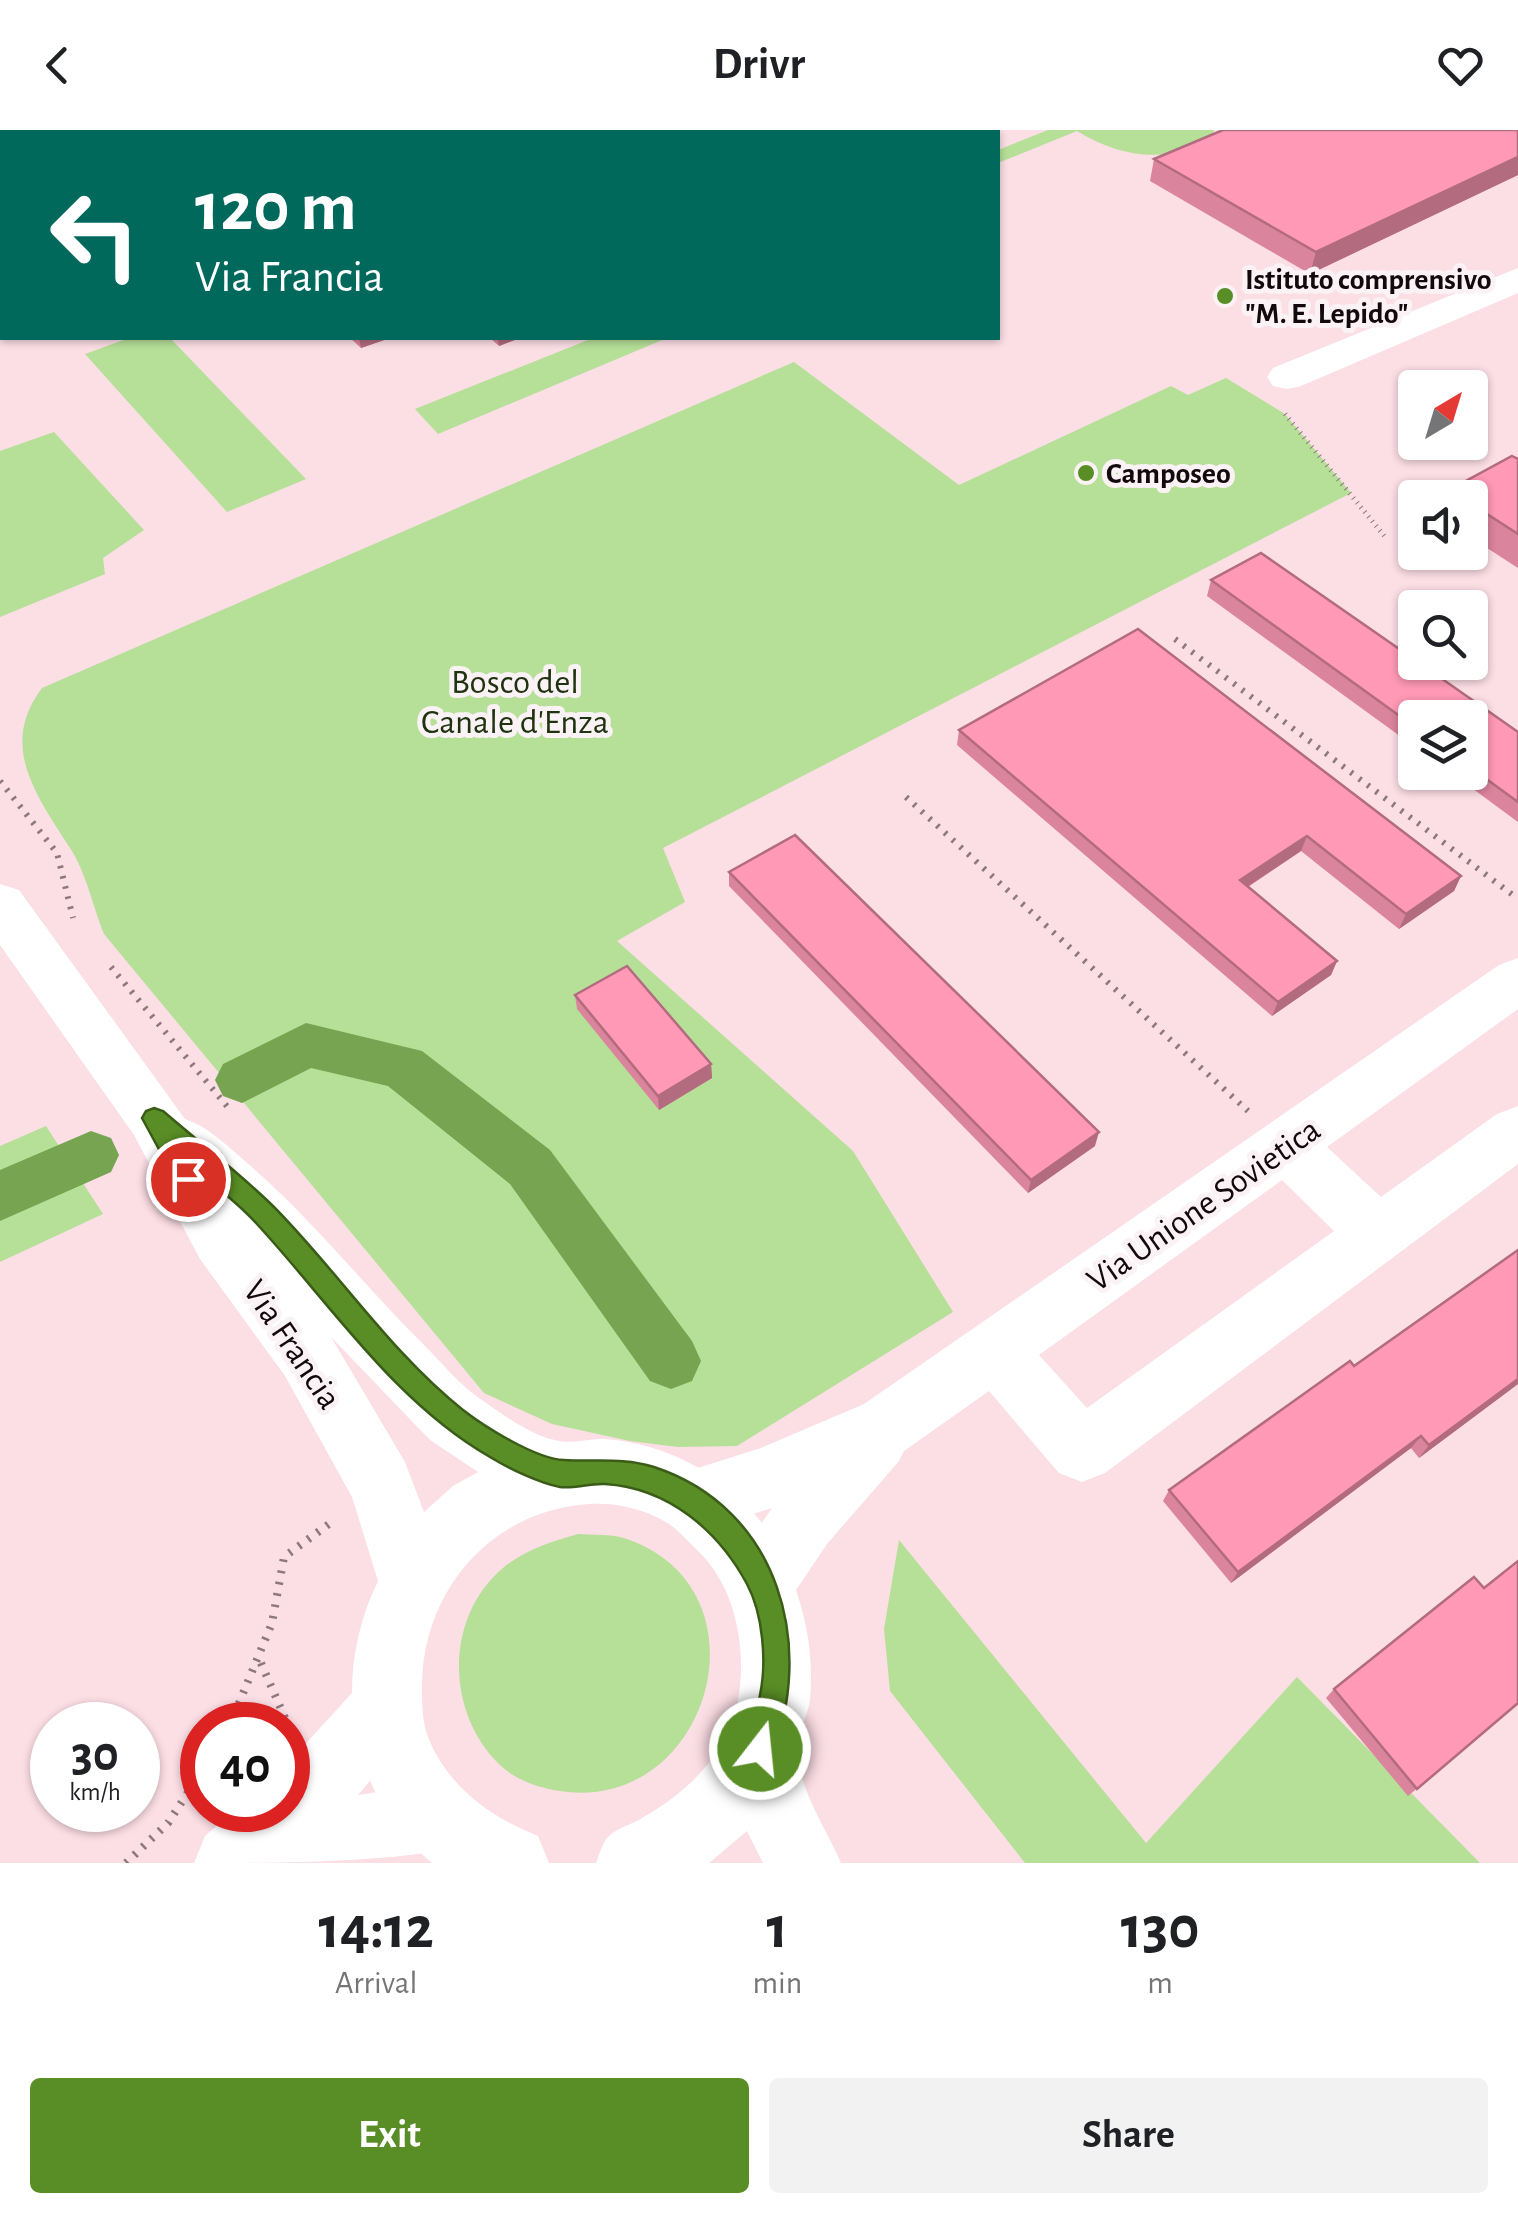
<!DOCTYPE html>
<style>
body{margin:0;font-family:"Alegreya Sans",sans-serif;background:#f2f2f2;color:#202124;height:100vh;display:flex;flex-direction:column;font-size:38px;white-space:nowrap}
*{box-sizing:border-box;margin:0}
p{font-size:32px;color:#757577}
.icon{flex:none;width:55px;height:55px;fill:none;stroke:currentColor;stroke-width:2;stroke-linecap:round;stroke-linejoin:round}
.map{position:relative;height:1733px;overflow:hidden}
.details{display:flex;flex-direction:column;background:#fff;flex:1}
.details>*{flex:none}
.banner{position:absolute;left:0px;top:0px;width:1000px;height:210px;box-shadow:0 2px 8px #0004;background:#00695c;color:#fff;overflow:hidden}
.needle{width:65px;rotate:38deg}
.tools{position:absolute;left:1398px;top:240px;display:grid;gap:20px}
.tools a{display:grid;place-items:center;width:90px;height:90px;border-radius:10px;background:#fff;box-shadow:0 2px 8px #0004;font-size:50px}
.speed{position:absolute;left:30px;top:1572px;display:flex;gap:20px;font-size:50px;font-weight:700;text-align:center}
.speed>*{display:grid;place-content:center;width:130px;height:130px;border-radius:50%;background:#fff;box-shadow:0 2px 8px #0004;line-height:1}
.speed small{font-size:25px;font-weight:400}
.speed .limit{border:15px solid #d22;background:#fff;color:#111}
.pin{position:absolute;display:grid;place-items:center;width:85px;height:85px;color:#fff;margin:-42px;border:5px solid #fff;border-radius:50%;box-shadow:0 2px 10px #0007}
.me{position:absolute;width:110px;margin:-55px;rotate:16deg;stroke-linejoin:round;filter:drop-shadow(0 0 8px #0008)}
.turn{display:flex;align-items:center;gap:35px;height:210px;padding:0 30px;font-size:45px}
.turn .icon{width:130px;height:130px;stroke-width:2.5}
.turn b{display:block;font-size:70px;line-height:85px}
.eta{display:flex;justify-content:space-evenly;align-items:center;height:170px;text-align:center}
.eta b{font-size:60px;font-weight:600;line-height:70px}
.cta{display:flex;gap:20px;margin-top:auto;padding:20px 30px}
.cta a{flex:1;height:115px;border-radius:10px;background:#598d25;color:#fff;font-size:40px;font-weight:600;line-height:115px;text-align:center}
.cta a+a{background:#f2f2f2;color:#202124}
header{display:flex;justify-content:space-between;align-items:center;height:130px;padding:0 30px;background:#fff;font-size:45px;font-weight:600}
.map>svg:first-child{display:block}
.green{fill:#b6df98}
.lines{fill:none;stroke-linecap:round;stroke-linejoin:round}
.canal{fill:#76a450;fill-rule:evenodd}
.path-far2{stroke:#8d787e;stroke-width:5;stroke-dasharray:1 5;stroke-linecap:butt}
.path-far1{stroke:#8d787e;stroke-width:6;stroke-dasharray:2.5 8;stroke-linecap:butt}
.path{stroke:#8d787e;stroke-width:8;stroke-dasharray:2.5 9;stroke-linecap:butt}
.minor{fill:#fff;fill-rule:evenodd}
.tertiary{fill:#fff;fill-rule:evenodd}
.wall{fill:#db849d}
.shaded-wall{fill:#b26b7f}
.building{fill:#ff99b6;stroke:#b26b7f;stroke-width:2.5}
.route{fill:#598d25;stroke:#3a5c18;stroke-width:2.5}
.poi-dot{fill:#598d25;stroke:#faf2f4;stroke-width:4}
.labels{text-anchor:middle;stroke-width:10;stroke-linejoin:round;paint-order:stroke}
.far-poi-label{font-size:30px;font-weight:bold;fill:#13080b;stroke:#faf2f4;text-anchor:start}
.park-label{font-size:35px;fill:#203310;stroke:#faf2f4}
.street-label{font-size:35px;fill:#13080b;stroke:#faf2f4}
</style>
<header><svg class="icon" aria-label="back" viewBox="0 0 24 24"><path d="M15 5l-7 7 7 7"/></svg>Drivr<svg class="icon" aria-label="heart" viewBox="0 0 24 24"><path d="M12 20l-8-8c-3-5 5-10 8-4 3-6 11-1 8 4z"/></svg></header>
<div class="map">
<svg width="1518" height="1733" viewBox="0 0 1518 1733">
<rect width="100%" height="100%" fill="#fcdee5"/>
<!-- green -->
<path class="green" d="M1048 0H1214L1211 11C1164 33 1121 28 1077 1L998 33V20Z
M129 208H170L306 349 227 382 85 224Z
M593 208H667L438 304 415 279Z
M794 232 959 355 1171 256 1188 265 1226 248 1285 284 1351 363 663 718 685 772 617 811 853 1021 953 1182 737 1316 678 1317 630 1311 552 1294 484 1263 104 804C93 777 86 742 70 718 33 661 0 614 42 558Z
M54 302 144 400 103 428 105 444 0 487V321Z
M46 996 103 1084 0 1132V1016Z
M578 1404C593 1405 610 1404 624 1408 775 1457 710 1684 560 1661 539 1658 515 1650 499 1634 446 1582 444 1488 503 1438 526 1419 551 1412 578 1404Z
M899 1410 1146 1713 1297 1547 1480 1733H1025L890 1561 884 1499Z"/>
<g class="lines">
<!-- canal -->
<path class="canal" d="M306 893 422 921 550 1020 692 1211 701 1231 692 1251 671 1259 650 1251 510 1054 388 956 311 938 242 973 223 966 215 950 223 934Z
M91 1001 111 1008 119 1025 111 1042 0 1091V1040Z"/>
<!-- path-far2 -->
<path class="path-far2" d="M1285 284 1386 408"/>
<!-- path-far1 -->
<path class="path-far1" d="M1175 509 1518 769
M0 651 57 723 73 788
M906 667 1248 981
M111 837 231 981"/>
<!-- path -->
<path class="path" d="M261 1533 288 1595
M230 1595 272 1493 284 1427 333 1391
M126 1733 168 1693 202 1641"/>
<!-- minor -->
<path class="minor" d="M1518 138V163L1301 256 1287 259 1273 256 1267 247 1273 238Z
M1518 828V879L1327 1017 1381 1067 1497 984 1518 976V1034L1105 1343 1082 1352 1059 1343 989 1261 904 1321 899 1331 827 1414 786 1475 762 1485 738 1475 728 1451 738 1427 772 1378 693 1403 669 1393 660 1370 669 1347 761 1318 864 1274 1499 835ZM1282 1050 1334 1101 1087 1278 1039 1225Z
M386 1542 411 1553 422 1578 411 1603 358 1665 437 1653 463 1664 474 1690 463 1716C393 1733 273 1733 194 1733L205 1706 235 1680H288V1633L361 1553Z"/>
<!-- tertiary -->
<path class="tertiary" d="M0 754 19 760 185 989C209 997 226 1015 246 1032 311 1087 364 1156 425 1216 442 1233 459 1254 479 1268 502 1284 531 1306 559 1311 573 1314 590 1308 604 1309 673 1313 745 1355 777 1417 802 1464 815 1516 810 1570 808 1586 796 1604 797 1621 799 1660 826 1698 841 1733H763L747 1701 709 1733H596C599 1725 603 1711 609 1706 617 1698 633 1694 642 1688 686 1663 726 1626 737 1575 748 1523 737 1457 697 1420 688 1411 679 1401 669 1394 646 1379 616 1372 589 1374 493 1380 423 1459 422 1555 422 1573 422 1591 428 1607 448 1657 490 1687 538 1706L549 1733H432C347 1662 331 1548 378 1451L352 1367 285 1246 200 1129 134 1005 0 815ZM331 1207 430 1310 478 1342 453 1356 424 1382 405 1332Z"/>
</g>
<!-- wall -->
<path class="wall" d="M178 0H683L686 2H180Z
M1518 0V45L1310 144 1150 51 1154 29Z
M350 208H390L361 218Z
M490 208H520L499 216Z
M1518 329V438L1470 407V368H1446L1449 360Z
M1211 450 1518 602V692L1450 642H1470V588H1415V617L1207 466Z
M959 600 1461 746 1454 761 1399 799 1301 721 1248 757 1337 831 1331 845 1272 886 957 615Z
M729 742 1095 1016 1028 1063 729 756Z
M575 865 711 934 712 948 659 980 577 879Z
M1354 1236 1518 1254 1419 1328 1411 1318 1231 1453 1163 1371 1169 1360Z
M1484 1458 1518 1573 1408 1666 1326 1568 1334 1559Z"/>
<!-- shaded-wall -->
<path class="shaded-wall" d="M1518 27V45L1310 144 1316 122Z
M359 208H390L361 218Z
M498 208H520L499 216Z
M1307 706 1301 721 1235 765 1240 750Z
M1461 746 1454 761 1399 799 1406 784Z
M1337 831 1331 845 1272 886 1278 872Z
M711 934 712 948 659 980 658 966Z
M1099 1002 1095 1016 1028 1063 1031 1050Z
M1518 1249V1254L1419 1328 1429 1315Z
M1421 1306 1411 1318 1231 1453 1238 1442Z"/>
<!-- building -->
<path class="building" d="M199 0H683L686 2H201Z
M1223 0H1518V27L1316 122 1154 29Z
M1512 326 1518 329V404L1470 373V368H1461L1449 360Z
M1261 423 1415 530V532H1418L1518 602V672L1470 637V588H1415V597L1211 450Z
M1138 499 1461 746 1406 784 1307 706 1240 750 1337 831 1278 872 959 600Z
M795 705 1099 1002 1031 1050 729 742Z
M627 836 711 934 658 966 575 865Z
M1518 1120V1249L1429 1315 1421 1306 1238 1442 1169 1360 1350 1231 1354 1236Z
M1518 1431V1573L1417 1659 1334 1559 1474 1447 1484 1458Z"/>
<!-- route -->
<path class="route" d="M154 978 163 981C199 1012 238 1042 272 1075 337 1140 390 1222 463 1280 485 1297 536 1329 564 1330 595 1332 623 1327 654 1337 779 1378 817 1516 770 1630L760 1634 749 1630C741 1609 756 1586 760 1565 767 1532 763 1484 747 1454 718 1400 668 1358 605 1354 590 1353 574 1359 560 1357 539 1353 508 1338 490 1327 394 1272 330 1173 256 1093 238 1073 215 1056 194 1038L200 1049 196 1056 188 1060 179 1056 142 988 146 981Z"/>
<!-- markers -->
<g class="poi-dot">
<circle cx="1225" cy="166" r="10"/>
<circle cx="1086" cy="343" r="10"/>
</g>
<g class="labels">
<!-- far-poi labels -->
<g class="far-poi-label">
<text x="1245" y="159">Istituto comprensivo<tspan x="1245" dy="34">"M. E. Lepido"</tspan></text>
<text x="1106" y="353">Camposeo</text>
</g>
<!-- park labels -->
<g class="park-label">
<text x="515" y="563">Bosco del<tspan x="515" dy="40">Canale d'Enza</tspan></text>
</g>
<!-- street labels -->
<g class="street-label">
<text transform="translate(1203 1074) rotate(-35)" y="12">Via Unione Sovietica</text>
<text transform="translate(293 1214) rotate(56)" y="12">Via Francia</text>
</g>
</g>
</svg>
<div class="tools">
<a><svg class="needle" viewBox="-14 -14 28 28"><path d="M0-13l5 13h-10z" fill="#e53935"/><path d="M0 13l5-13h-10z" fill="#757577"/></svg></a>
<a><svg class="icon" aria-label="sound" viewBox="0 0 24 24"><path d="M4 9h4l5-4v14l-5-4H4zM17 9q2 3 0 6"/></svg></a>
<a><svg class="icon" aria-label="search" viewBox="0 0 24 24"><circle cx="10" cy="10" r="6"/><path d="M15 15l6 6"/></svg></a>
<a><svg class="icon" aria-label="layers" viewBox="0 0 24 24"><path d="M12 4l9 5-9 5-9-5zM3 14l9 5 9-5"/></svg></a>
</div>
<div class="speed"><div>30<small>km/h</small></div><div class="limit">40</div></div>
<div class="pin" style="left:188px;top:1049px;background:#d93025"><svg class="icon" aria-label="arrive" viewBox="0 0 24 24"><path d="M6 21V4h12l-3 4 3 4H6"/></svg></div>
<svg class="me" style="left:760px;top:1619px" viewBox="-20 -20 40 40"><circle r="17" fill="#598d25" stroke="#fff" stroke-width="3"/><path d="M0-11L8 9 0 5-8 9z" fill="#fff"/></svg>
<div class="banner">
<div class="turn"><svg class="icon" aria-label="left" viewBox="0 0 24 24"><path d="M17 20v-9H6M10 6l-5 5 5 5"/></svg><div><b>120 m</b>Via Francia</div></div>
</div>
</div>
<section class="details">
<div class="eta">
<div><b>14:12</b><p>Arrival</p></div>
<div><b>1</b><p>min</p></div>
<div><b>130</b><p>m</p></div>
</div>
<div class="cta"><a>Exit</a><a>Share</a></div>
</section>
